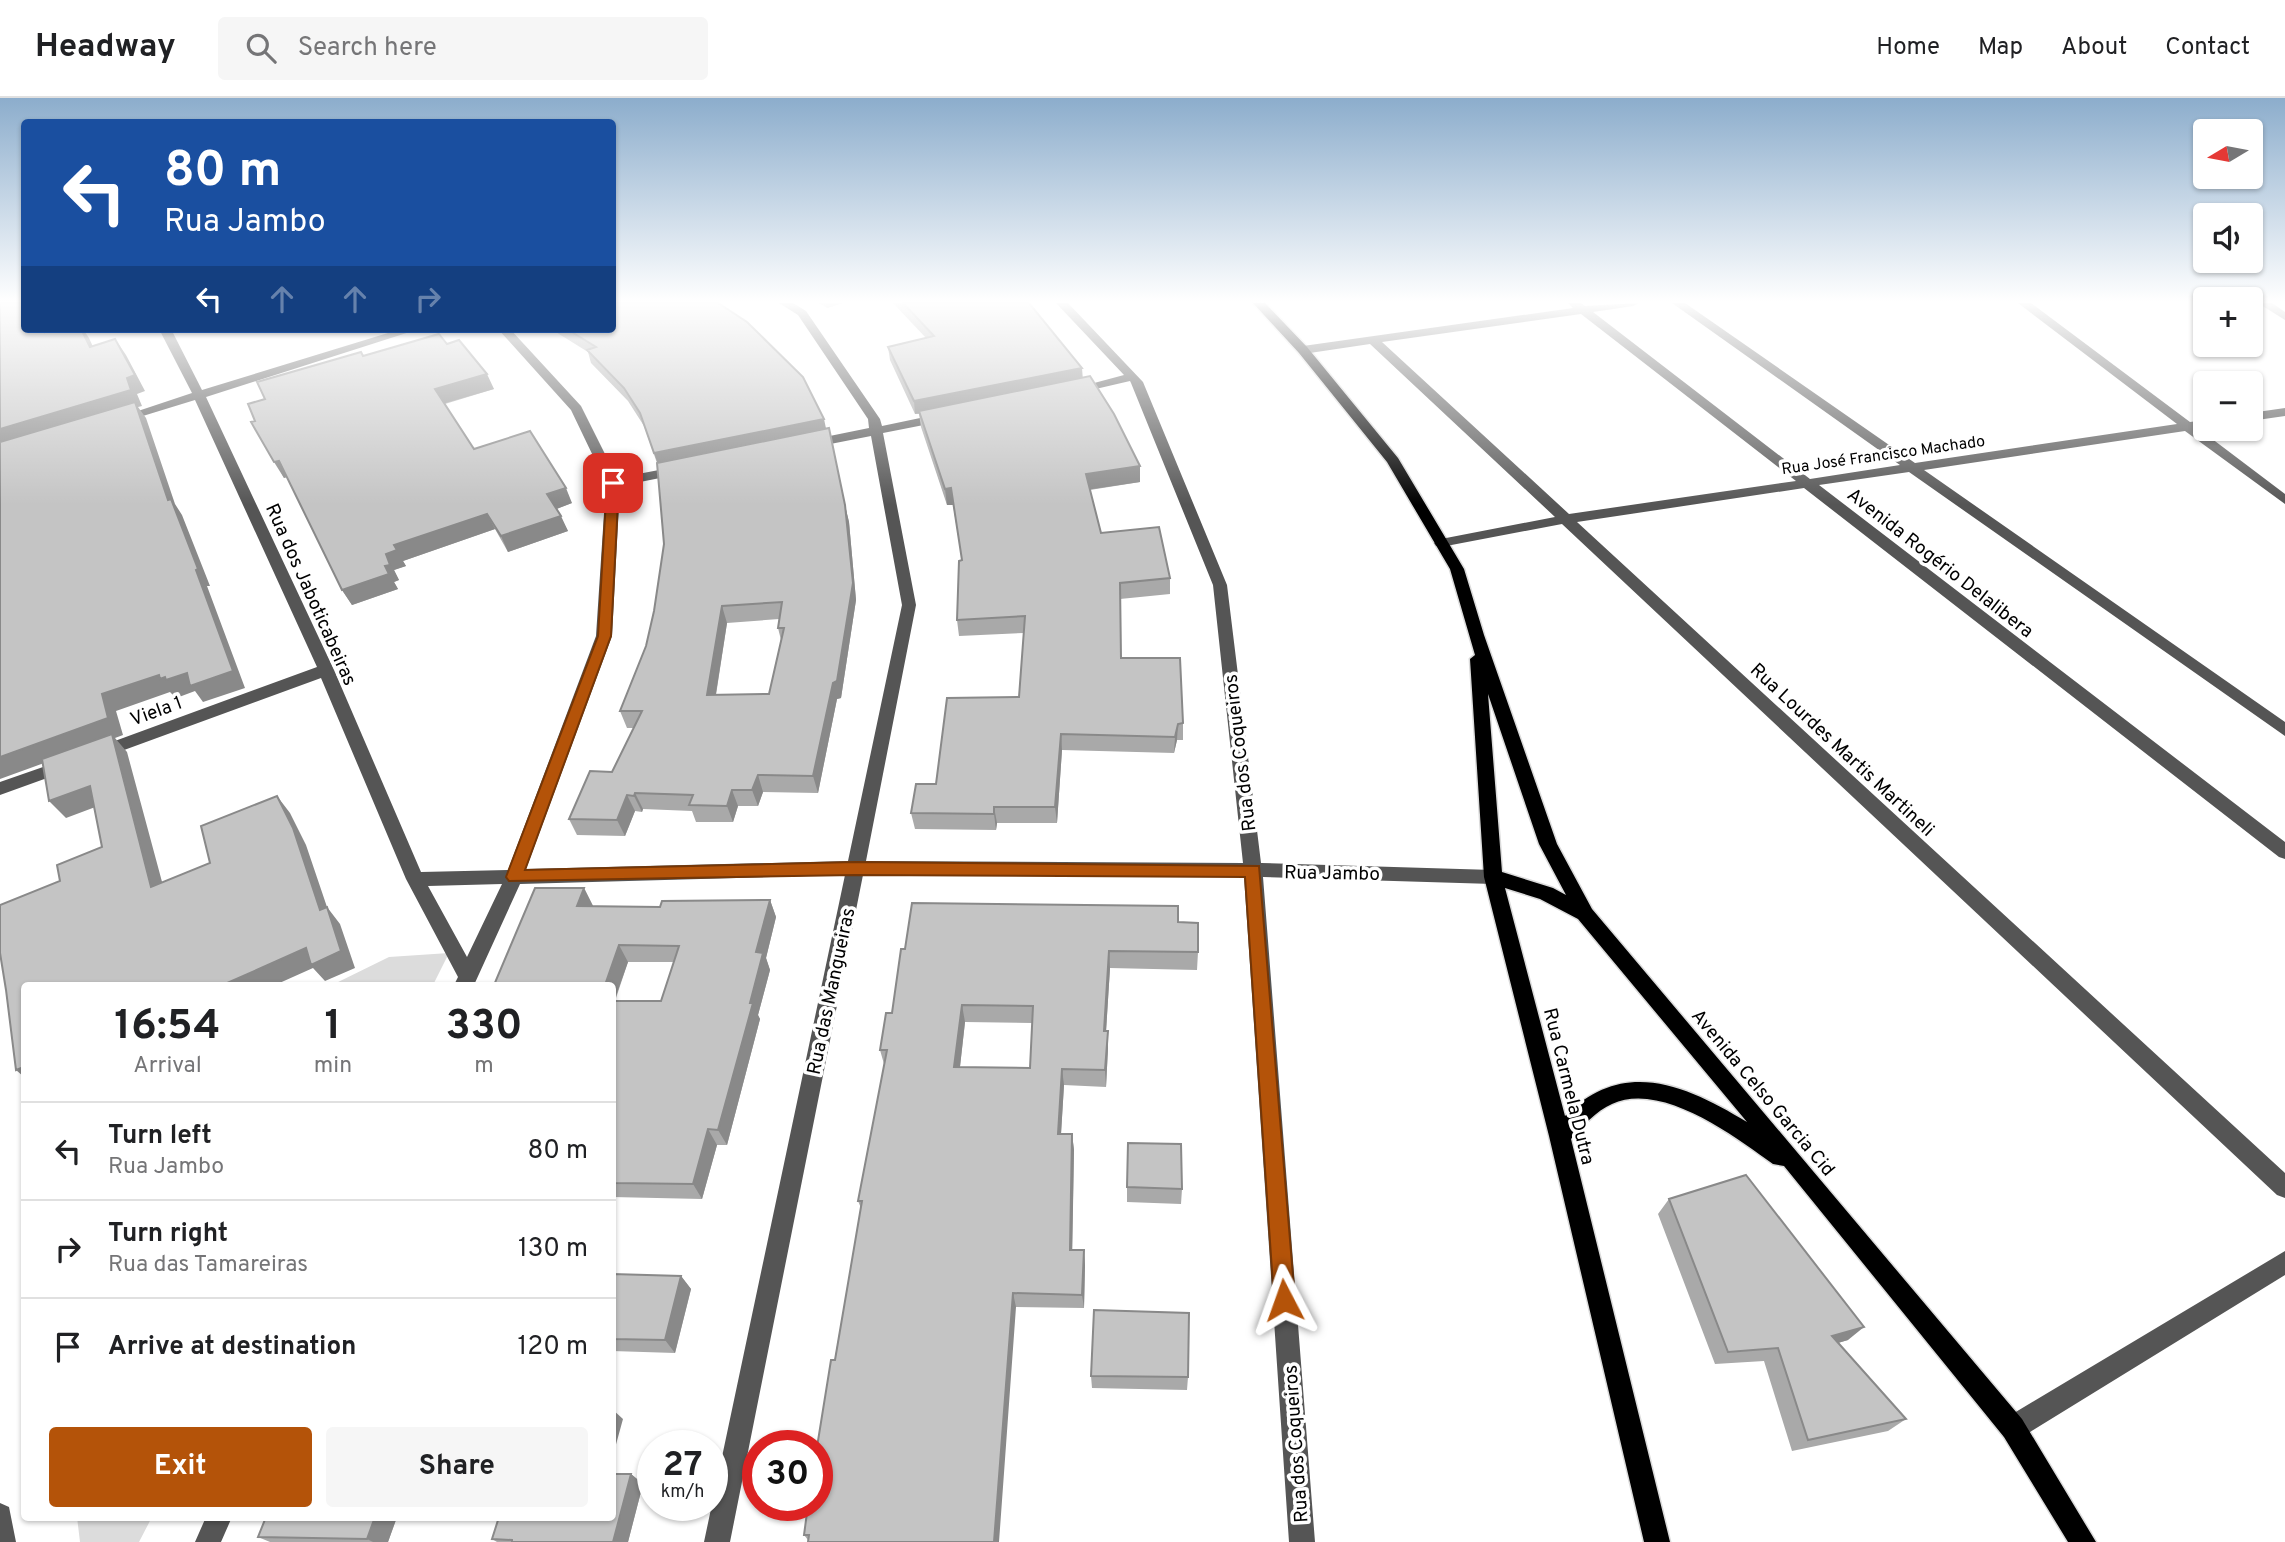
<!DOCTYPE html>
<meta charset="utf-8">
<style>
body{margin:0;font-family:Overpass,sans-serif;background:#f6f6f6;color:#202124;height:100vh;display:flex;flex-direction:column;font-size:26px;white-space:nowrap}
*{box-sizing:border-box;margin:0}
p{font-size:23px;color:#757577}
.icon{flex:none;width:38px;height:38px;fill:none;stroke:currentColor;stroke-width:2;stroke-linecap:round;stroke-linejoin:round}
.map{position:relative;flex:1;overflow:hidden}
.panel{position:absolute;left:21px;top:884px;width:595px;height:539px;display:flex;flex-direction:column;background:#fff;border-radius:7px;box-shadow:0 2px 5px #0004}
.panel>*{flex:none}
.hud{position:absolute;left:21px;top:21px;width:595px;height:214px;border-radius:7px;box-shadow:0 2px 5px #0004;background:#1a4fa0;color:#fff;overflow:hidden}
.needle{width:46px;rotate:260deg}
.fabs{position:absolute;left:2193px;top:21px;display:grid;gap:14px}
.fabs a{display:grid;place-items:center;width:70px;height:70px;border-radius:7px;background:#fff;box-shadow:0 2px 5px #0004;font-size:35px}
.speed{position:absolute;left:637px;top:1332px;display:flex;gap:14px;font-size:35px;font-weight:700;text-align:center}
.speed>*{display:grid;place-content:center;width:91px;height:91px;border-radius:50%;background:#fff;box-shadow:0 2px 5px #0004;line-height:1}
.speed small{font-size:18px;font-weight:400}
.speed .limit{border:10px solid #d22;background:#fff;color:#111}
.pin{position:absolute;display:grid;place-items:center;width:60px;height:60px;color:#fff;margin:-30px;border-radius:14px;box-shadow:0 4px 10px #0006}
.me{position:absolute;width:77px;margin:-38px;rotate:356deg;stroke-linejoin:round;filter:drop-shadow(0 0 5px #0008)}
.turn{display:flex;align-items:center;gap:24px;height:147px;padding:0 28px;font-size:32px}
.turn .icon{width:91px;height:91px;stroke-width:2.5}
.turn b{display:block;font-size:49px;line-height:60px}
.lanes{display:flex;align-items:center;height:66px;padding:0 28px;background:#0003;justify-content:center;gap:35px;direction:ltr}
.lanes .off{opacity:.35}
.eta{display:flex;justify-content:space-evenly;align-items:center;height:119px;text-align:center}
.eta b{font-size:42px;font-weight:700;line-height:49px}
.cta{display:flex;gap:14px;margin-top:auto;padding:14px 28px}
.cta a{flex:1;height:80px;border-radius:7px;background:#b45309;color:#fff;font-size:28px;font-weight:700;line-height:80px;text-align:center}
.cta a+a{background:#f6f6f6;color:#202124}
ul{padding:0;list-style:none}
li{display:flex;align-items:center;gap:21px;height:98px;padding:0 28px;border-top:2px solid #e0e0e0}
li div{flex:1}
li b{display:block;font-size:26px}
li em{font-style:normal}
header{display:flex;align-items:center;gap:42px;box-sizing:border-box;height:98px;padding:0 35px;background:#fff;border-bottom:2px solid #e0e0e0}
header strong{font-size:33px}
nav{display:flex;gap:38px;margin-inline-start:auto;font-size:24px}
.search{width:490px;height:63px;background:#f6f6f6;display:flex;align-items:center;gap:18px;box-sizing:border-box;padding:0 24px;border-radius:7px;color:#757577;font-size:26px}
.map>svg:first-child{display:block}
.green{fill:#dcdcdc}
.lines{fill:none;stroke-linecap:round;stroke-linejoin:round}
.major-casing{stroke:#dbdbdb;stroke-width:3}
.minor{fill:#555;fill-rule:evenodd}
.major{fill:#000;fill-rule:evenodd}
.wall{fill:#a9a9a9;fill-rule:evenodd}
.shaded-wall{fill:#898989}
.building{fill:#c4c4c4;stroke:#898989;stroke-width:2;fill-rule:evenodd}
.route{fill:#b45309;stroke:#753606;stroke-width:2}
.labels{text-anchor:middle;stroke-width:7;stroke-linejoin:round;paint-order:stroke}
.far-street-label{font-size:16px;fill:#000;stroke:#fff}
.street-label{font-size:19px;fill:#000;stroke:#fff}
</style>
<header>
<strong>Headway</strong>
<div class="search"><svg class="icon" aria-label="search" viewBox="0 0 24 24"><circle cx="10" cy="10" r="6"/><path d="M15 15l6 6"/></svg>Search here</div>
<nav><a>Home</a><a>Map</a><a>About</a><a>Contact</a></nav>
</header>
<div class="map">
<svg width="2285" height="1444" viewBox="0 0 2285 1444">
<rect width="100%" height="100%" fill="#fff"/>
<!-- green -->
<path class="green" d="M449 855 433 887H332L389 859Z
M77 1419H152L139 1444H80Z"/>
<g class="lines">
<!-- major casing -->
<g class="major-casing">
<path id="major" d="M1253 205H1265L1307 249 1398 360 1464 471 1484 537 1557 746 1592 811 2022 1321 2096 1444H2068L2004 1339 1784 1068 1773 1066C1735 1039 1662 983 1612 1006 1596 1013 1583 1028 1571 1041L1670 1444H1644L1549 1038 1484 779 1470 561 1475 557 1450 471 1387 364 1299 255ZM1488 596 1539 746 1566 797 1553 790 1502 774ZM1505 790 1540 801 1578 821 1747 1024C1686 987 1623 959 1565 1018Z"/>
</g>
<!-- minor -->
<path class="minor" d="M779 205H793L806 213 880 321 882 328 944 315 950 319 944 323 883 335 916 507 866 763 1243 765 1213 487 1131 285 1130 283 1074 296 1068 292 1124 277 1056 205H1068L1143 284 1227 487 1261 765 1493 772 1499 774 1502 779 1499 784 1493 786 1263 779 1315 1444H1289L1244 779 863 777 730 1444H704L845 777 520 786 474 887H454L458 879 406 781 321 580 105 659H93L91 655 93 651 317 569 195 302 120 325 114 321 192 295 159 231H171L202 292 401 231H419L206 299 334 572 421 774 508 772 596 538 606 385 571 312 498 231H510L581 308 617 380 680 368 687 372 680 376 620 388 612 538 526 771 848 763 902 507 871 338 810 350 804 346 810 342 869 330 868 321 798 217ZM502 786 467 859 428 788Z
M1568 205H1581L1585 208 1639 205 1633 208 1593 214 1810 381 1900 367 1672 205H1685L1915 365 2177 326 2018 205H2031L2190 324 2205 322V330L2199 331 2285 396V406L2185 333 1924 372 2285 624V638L1909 374 1819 387 2285 744V761L2279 759 1804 390 1577 424 2285 1075V1100L2277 1097 1562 426 1441 449 1436 448 1434 445 1441 441 1555 419 1370 246 1303 256 1297 252 1303 248 1573 210ZM1581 216 1796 383 1569 416 1382 244Z
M2258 205H2272L2285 214V222Z
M2285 310V318L2250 323V315Z
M66 661 74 667 72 671 0 697V684Z
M2285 1153V1177L2022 1339 2013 1342 2004 1339 2001 1330 2004 1321Z
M0 1405 9 1409 16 1444H0Z
M206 1419H232L221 1444H195Z"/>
<!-- major -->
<use href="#major" class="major"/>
</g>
<!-- wall -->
<path class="wall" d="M819 205H843L827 210Z
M893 205H1029L1083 280 1140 368V384L1090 392 1101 435 1170 480V496L1120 501 1121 560 1183 625V642H1177L1174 655 1062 652 1057 725H997L996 732 915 731 911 715 936 686 1019 599 1024 535 959 538 957 522 962 462 953 407H947L921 329 919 316H915L890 262 888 249 926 240Z
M551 231H612L826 331 849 424 856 502 841 600 837 601 818 695 763 694 758 708H738L733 724H696L692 713 643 711 642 714 635 713 625 738 577 737 569 721 612 674 634 630H627L620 613 646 548 654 513 664 446 657 365 644 328 628 303 591 265 588 254ZM779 521 778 530 781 542 769 596 716 597 727 525Z
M447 246 494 291 445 306 474 351 572 405 556 411 568 433 508 454 495 431 403 463 406 468 394 472 399 482 394 484 398 491 352 507 342 492 287 379 284 380 255 323 265 301 363 258Z
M584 790 593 808 660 809 770 802 776 819 766 860 770 872 758 917 760 921 727 1047H717L702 1101 612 1099V887ZM628 864H674L661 903H615Z
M1178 824 1198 854 1197 872 1110 870 1106 933H1108V950L1106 989 1064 987 1061 1036H1072L1074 1052 1072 1152H1084L1085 1167 1084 1210 1016 1209 808 1442 804 1437 861 1110 858 1103 884 966 880 952 892 915ZM965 924 1032 925 1030 970 960 969Z
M1127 1089 1182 1091 1181 1106 1127 1104Z
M1669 1101 1848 1242 1838 1245 1906 1321 1888 1333 1792 1353 1764 1263 1715 1266 1658 1116Z
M612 1176 681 1178 691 1191 675 1255 612 1253Z
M1091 1278 1188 1279 1187 1292 1092 1290Z
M631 1376 643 1386 628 1444H497L492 1441Z
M397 1419 388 1444H270L258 1439Z"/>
<!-- shaded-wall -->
<path class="shaded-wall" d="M826 205H843L827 210Z
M81 231H83L89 240 100 264 90 249Z
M115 241 126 257 145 293 137 296 142 308 138 309 146 320 175 406 182 417 210 488H207L245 590 203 604 195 593 179 599 177 596 173 597 170 594 116 613 123 637 115 640 127 654 168 806 151 789 113 640 0 681V331Z
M1082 270 1083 283 915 316 914 303Z
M487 276 494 291 442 306 435 291Z
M824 321 827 335 659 369 654 355Z
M279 363 289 378 284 380 274 364Z
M1140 368V384L1086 392V376Z
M566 390 572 405 554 412 547 396Z
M951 390 953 407H947L945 391Z
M845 407 849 424 856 502 841 600 837 601 818 695 813 678Z
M487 416 495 431 403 463 406 468 394 472 399 482 394 484 398 491 352 507 342 492 385 468 386 456 394 447Z
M561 418 568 433 508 454 501 438Z
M722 508 727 525 713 614 707 597Z
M1178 626 1177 642 1174 655 1175 639Z
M1061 636 1062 652 1057 725 1055 709Z
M758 677 763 694 758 708 752 692Z
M90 688 106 705 66 720 49 703Z
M732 692 738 708 733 724 727 708Z
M635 695 643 711 642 714 634 698Z
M627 697 635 713 625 738 617 722Z
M277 698 290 715 306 747 327 809 340 826 355 870 325 883 313 870 275 887H225V886L320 812Z
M994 709 997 725 996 732 994 716Z
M584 790 593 808H577Z
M770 802 776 819 766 860 770 872 758 917 760 921 727 1047 718 1032 750 905 756 854Z
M619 847 628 864 612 909V887H605Z
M1109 853 1110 870 1105 950 1104 933Z
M962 907 965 924 958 986 954 969Z
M1108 933V950L1106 989 1105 972Z
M24 969V979L16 972Z
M1062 971 1064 987 1060 1052 1058 1036Z
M708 1031 717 1047 702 1101 693 1086Z
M1072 1036 1074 1052 1072 1166 1070 1152Z
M1084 1152 1085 1167 1084 1210 1082 1197Z
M681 1178 691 1191 675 1255 665 1242Z
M1013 1195 1016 1209 999 1444H994Z
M1864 1229 1848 1242 1817 1251 1832 1238Z
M612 1311 623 1321 612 1361Z
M631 1376 643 1386 628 1444H613Z
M375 1419H397L388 1444H373L367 1441Z"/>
<!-- building -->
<path class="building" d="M0 205H24V231H45V234L54 231H81L90 249 115 241 135 277 127 280 131 292 0 331Z
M612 205H718L747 224 803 279 824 321 654 355 640 315 624 290 587 252 596 249 567 231H612Z
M903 205H1029L1082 270 914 303 888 249 934 238Z
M439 236 447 246 459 242 487 276 435 291 474 351 530 333 566 390 547 396 561 418 501 438 487 416 394 447 397 452 386 456 390 467 385 468 389 476 342 492 279 363 274 364 251 324 255 323 248 306 265 301 257 284 361 254 363 258Z
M1090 278 1114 316 1140 368 1086 376 1101 435 1159 429 1170 480 1120 485 1121 560H1180L1183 625 1178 626 1175 639 1061 636 1055 709H994V716L911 715 916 686H936L947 600 1019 599 1025 518 957 522 959 463 962 462 951 390 945 391 919 313Z
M135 304 168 402 171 401 198 471 196 472 233 573 190 588 187 575 166 582 165 579 160 581 159 577 102 596 108 620 0 659V344Z
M829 330 845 407 853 485 837 583 833 585 813 678 758 677 752 692H732L727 708 689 707 693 697 635 695 634 698 627 697 617 722 569 721 590 673 612 674 642 613H620L646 548 654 513 664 446 657 365ZM782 504 778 530H784L769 596 707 597 722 508Z
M112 636 151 789 210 765 201 728 277 698 293 730 320 812 327 809 341 853 311 867 306 850 225 886V887H24V969L16 972 6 892 0 855V807L60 783 57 767 102 749 90 688 49 703 42 661Z
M535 790H584L577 808 660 809 662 803 770 802 756 854 763 855 750 905H753L718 1032 708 1031 693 1086 612 1085V903H661L679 848 619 847 605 887H494Z
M912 805 1178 808V824L1198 825V854L1109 853 1104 933H1108L1105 972 1062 971 1058 1036H1072L1070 1152H1084L1082 1197 1013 1195 994 1444H808L809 1437H804L808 1407H817V1349L831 1262H835L862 1103H858L887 952H880L886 915H892L901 851H905ZM962 907 1033 908 1030 970 954 969Z
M1128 1045 1181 1046 1182 1091 1127 1089Z
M1746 1077 1864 1229 1832 1238 1906 1321 1808 1342 1778 1250 1728 1254 1669 1101Z
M612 1176 681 1178 665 1242 612 1241Z
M1094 1212 1189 1215 1188 1279 1091 1278Z
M612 1376H631L613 1444H512V1442L492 1441 499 1419H612Z
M266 1419H375L367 1441 258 1439Z"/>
<!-- sky -->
<linearGradient id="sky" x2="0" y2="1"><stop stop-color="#8cadcc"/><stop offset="0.5" stop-color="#fff"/><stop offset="1" stop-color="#fff" stop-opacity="0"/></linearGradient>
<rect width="2285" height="407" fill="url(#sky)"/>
<!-- route -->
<path class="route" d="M613 381 619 385 611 538 525 772 855 764 1259 768 1295 1202 1292 1210 1284 1213 1277 1210 1274 1202 1245 779 855 777 509 783 506 779 598 538 607 385Z"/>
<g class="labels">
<!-- far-street labels -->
<g class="far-street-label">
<text transform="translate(1883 356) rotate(-8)" y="6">Rua José Francisco Machado</text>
</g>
<!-- street labels -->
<g class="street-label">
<text transform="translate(1941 464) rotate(38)" y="7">Avenida Rogério Delalibera</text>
<text transform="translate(312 496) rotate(66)" y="7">Rua dos Jaboticabeiras</text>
<text transform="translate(156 612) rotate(-20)" y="7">Viela 1</text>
<text transform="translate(1843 651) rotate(43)" y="7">Rua Lourdes Martis Martineli</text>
<text transform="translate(1239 655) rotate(-97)" y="7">Rua dos Coqueiros</text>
<text transform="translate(1332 774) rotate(1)" y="7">Rua Jambo</text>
<text transform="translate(830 893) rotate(-78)" y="7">Rua das Mangueiras</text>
<text transform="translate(1570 988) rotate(76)" y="7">Rua Carmela Dutra</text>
<text transform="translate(1764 994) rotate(50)" y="7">Avenida Celso Garcia Cid</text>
<text transform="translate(1295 1346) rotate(-94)" y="7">Rua dos Coqueiros</text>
</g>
</g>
</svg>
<div class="fabs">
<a><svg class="needle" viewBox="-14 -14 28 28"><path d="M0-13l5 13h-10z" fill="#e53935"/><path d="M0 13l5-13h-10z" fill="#757577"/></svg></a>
<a><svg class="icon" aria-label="sound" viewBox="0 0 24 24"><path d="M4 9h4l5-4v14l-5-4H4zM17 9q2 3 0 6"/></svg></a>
<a>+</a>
<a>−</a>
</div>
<div class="speed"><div>27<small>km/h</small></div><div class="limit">30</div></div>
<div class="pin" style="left:613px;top:385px;background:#d93025"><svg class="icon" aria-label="arrive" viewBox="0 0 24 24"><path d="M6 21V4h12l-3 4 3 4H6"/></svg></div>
<svg class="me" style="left:1284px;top:1202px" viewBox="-20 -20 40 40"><path d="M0-17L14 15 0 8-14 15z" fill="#b45309" stroke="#fff" stroke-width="4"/></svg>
<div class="hud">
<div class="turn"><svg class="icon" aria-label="left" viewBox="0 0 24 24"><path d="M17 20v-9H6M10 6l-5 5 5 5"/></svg><div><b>80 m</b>Rua Jambo</div></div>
<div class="lanes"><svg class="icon" aria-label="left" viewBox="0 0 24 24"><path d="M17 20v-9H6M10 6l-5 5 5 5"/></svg><svg class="icon off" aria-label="ahead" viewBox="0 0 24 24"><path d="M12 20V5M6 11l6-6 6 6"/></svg><svg class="icon off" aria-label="ahead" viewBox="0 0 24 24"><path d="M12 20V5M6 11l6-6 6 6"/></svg><svg class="icon off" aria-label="right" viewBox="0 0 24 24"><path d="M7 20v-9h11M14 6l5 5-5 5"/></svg></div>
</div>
<section class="panel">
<div class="eta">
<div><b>16:54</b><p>Arrival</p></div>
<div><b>1</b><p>min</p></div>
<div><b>330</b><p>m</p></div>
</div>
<ul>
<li><svg class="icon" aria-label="left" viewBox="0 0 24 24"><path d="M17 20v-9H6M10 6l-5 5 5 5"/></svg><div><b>Turn left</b><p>Rua Jambo</p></div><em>80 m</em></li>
<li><svg class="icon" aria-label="right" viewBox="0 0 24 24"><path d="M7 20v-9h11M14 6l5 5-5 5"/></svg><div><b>Turn right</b><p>Rua das Tamareiras</p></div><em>130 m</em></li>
<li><svg class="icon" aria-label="arrive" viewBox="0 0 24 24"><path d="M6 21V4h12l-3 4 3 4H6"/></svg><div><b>Arrive at destination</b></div><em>120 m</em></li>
</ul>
<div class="cta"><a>Exit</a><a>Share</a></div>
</section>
</div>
